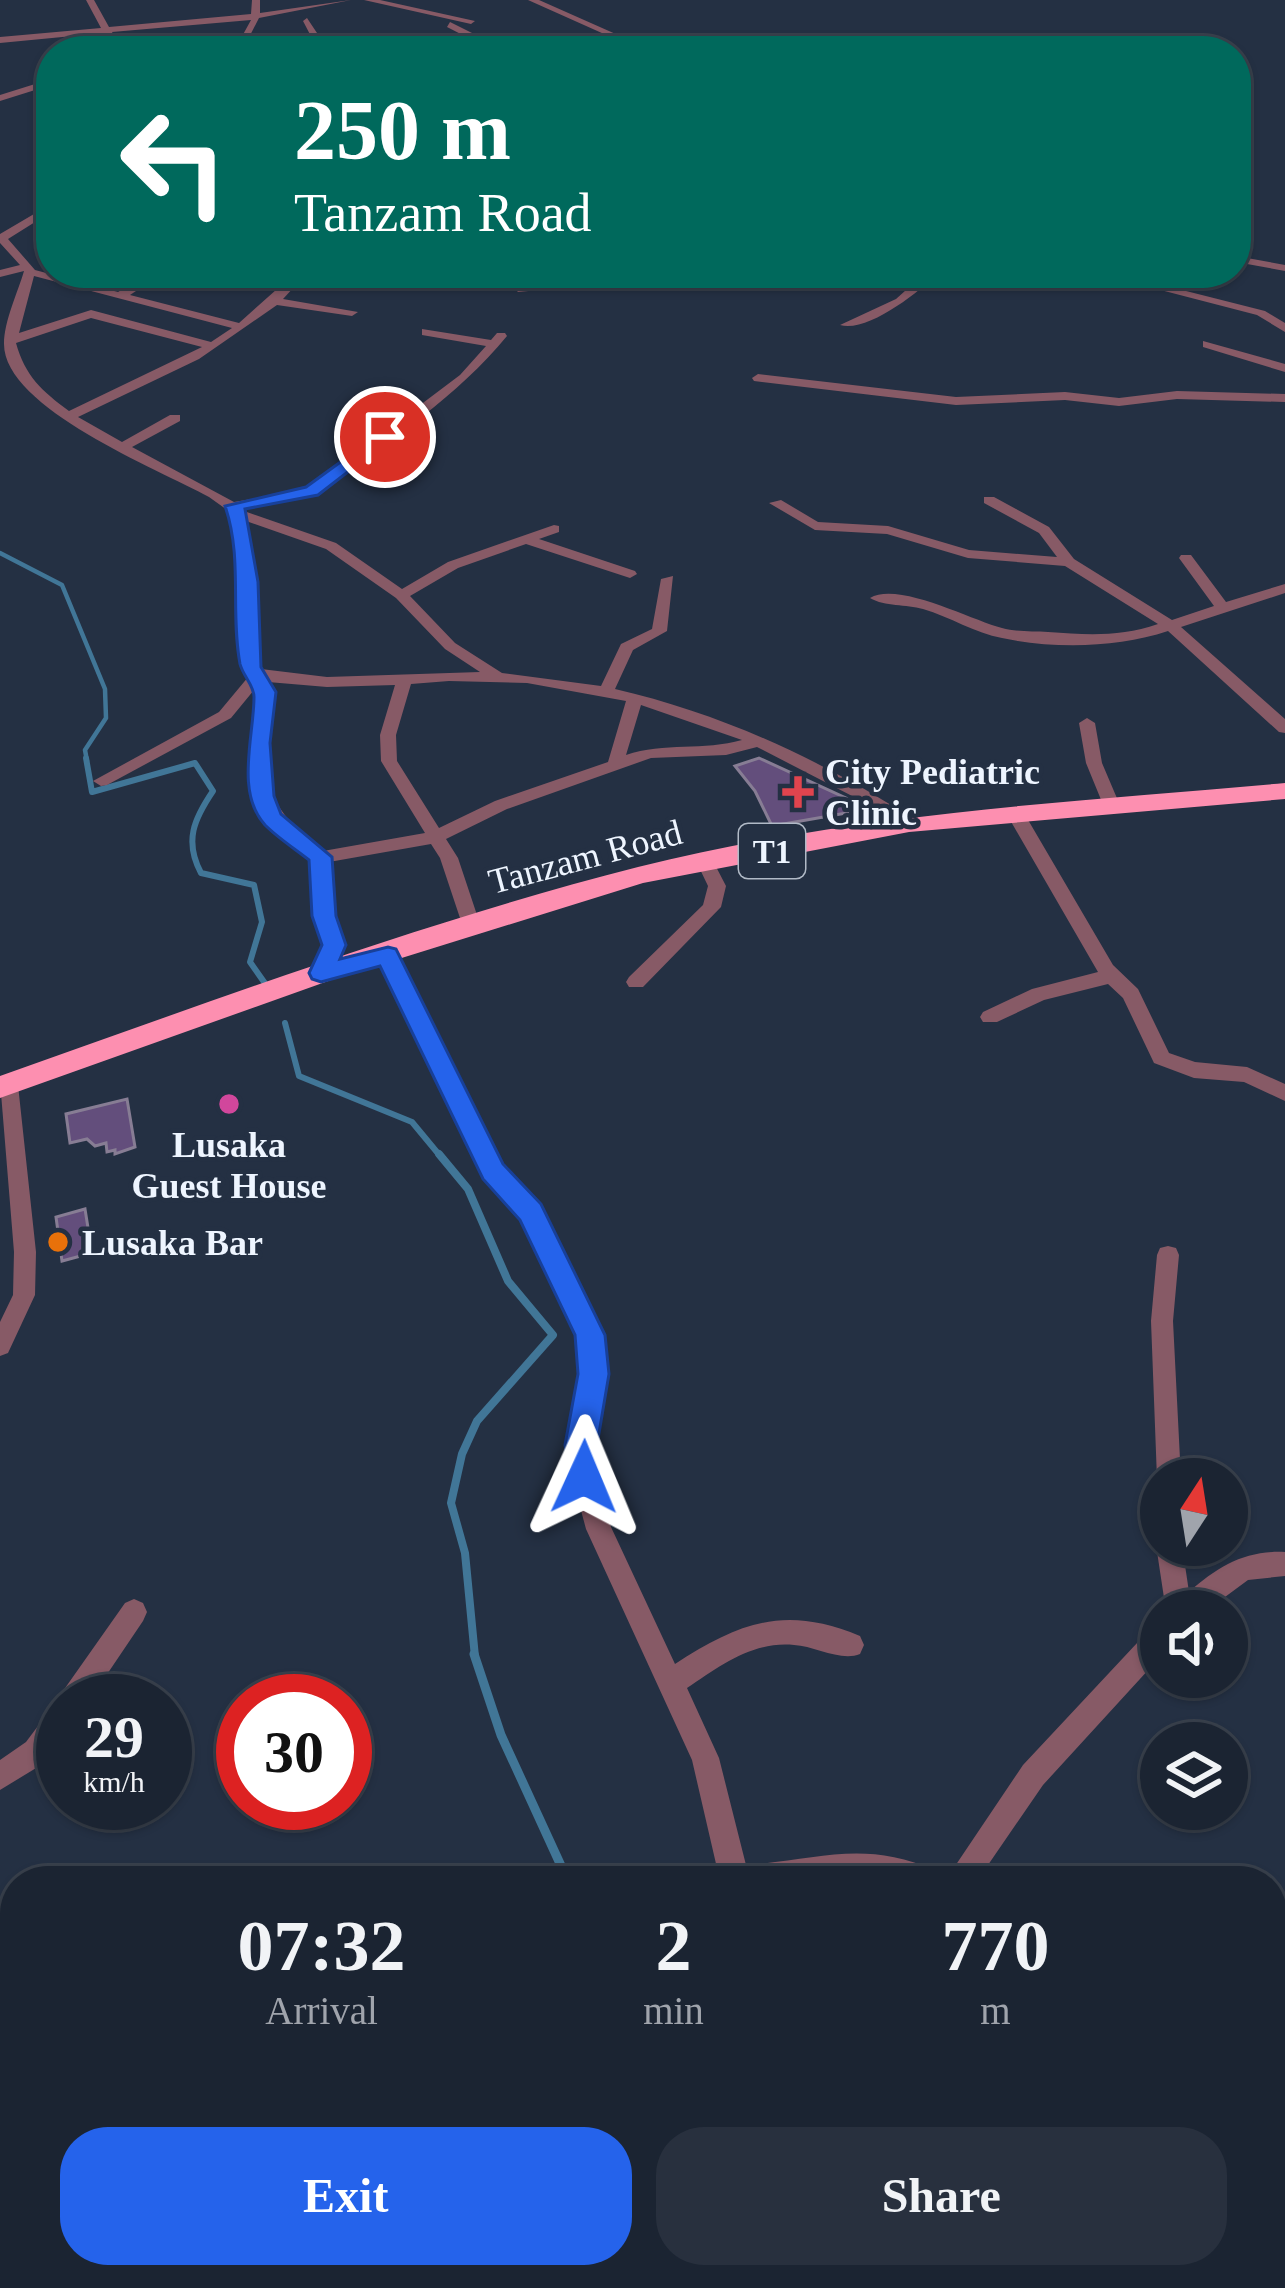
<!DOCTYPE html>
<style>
body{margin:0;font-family:Georgia,serif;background:#28303e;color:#f1f3f6;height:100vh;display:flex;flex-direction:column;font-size:45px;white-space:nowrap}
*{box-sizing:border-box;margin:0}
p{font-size:39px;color:#a0a4ac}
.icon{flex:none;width:66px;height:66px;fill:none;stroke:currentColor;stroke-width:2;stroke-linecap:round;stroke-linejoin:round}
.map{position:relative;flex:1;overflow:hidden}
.sheet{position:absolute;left:0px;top:1866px;width:1287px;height:423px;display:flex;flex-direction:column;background:#1b2432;border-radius:48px 48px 0 0;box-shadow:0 3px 9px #0004,0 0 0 3px #39414d}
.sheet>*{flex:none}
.banner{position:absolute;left:36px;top:36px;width:1215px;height:252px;border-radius:48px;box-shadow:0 3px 9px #0004,0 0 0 3px #39414d;background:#00695c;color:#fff;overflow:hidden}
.needle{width:78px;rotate:12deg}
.fabs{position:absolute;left:1140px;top:1458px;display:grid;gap:24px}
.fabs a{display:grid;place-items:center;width:108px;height:108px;border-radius:50%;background:#1b2432;box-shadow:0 3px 9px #0004,0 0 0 3px #39414d;font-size:60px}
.speed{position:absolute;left:36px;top:1674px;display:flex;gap:24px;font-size:60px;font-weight:700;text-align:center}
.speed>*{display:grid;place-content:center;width:156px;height:156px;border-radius:50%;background:#1b2432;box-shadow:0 3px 9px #0004,0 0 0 3px #39414d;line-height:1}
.speed small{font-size:30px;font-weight:400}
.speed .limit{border:18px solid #d22;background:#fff;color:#111}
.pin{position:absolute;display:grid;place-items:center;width:102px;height:102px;color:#fff;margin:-51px;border:6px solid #fff;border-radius:50%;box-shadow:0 3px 12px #0007}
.me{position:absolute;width:132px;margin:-66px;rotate:1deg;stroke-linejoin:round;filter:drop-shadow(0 0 9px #0008)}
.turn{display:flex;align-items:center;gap:42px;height:252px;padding:0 60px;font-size:54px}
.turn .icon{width:156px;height:156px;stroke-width:2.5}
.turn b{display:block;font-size:84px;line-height:102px}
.eta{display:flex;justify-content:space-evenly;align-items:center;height:204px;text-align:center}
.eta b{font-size:72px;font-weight:700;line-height:84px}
.cta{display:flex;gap:24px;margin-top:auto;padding:24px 60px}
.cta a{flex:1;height:138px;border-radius:48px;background:#2563eb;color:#fff;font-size:48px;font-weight:700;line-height:138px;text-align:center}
.cta a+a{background:#28303e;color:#f1f3f6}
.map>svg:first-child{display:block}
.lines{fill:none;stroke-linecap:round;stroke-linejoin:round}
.stream-far3{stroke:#417697;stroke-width:4.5}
.stream-far2{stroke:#417697;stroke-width:6}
.stream-far1{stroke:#417697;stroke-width:8}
.stream{stroke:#417697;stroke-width:9}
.building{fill:#634e7c;stroke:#877d94;stroke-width:3}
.minor{fill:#875a66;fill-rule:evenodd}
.highway{fill:#fd8fb0;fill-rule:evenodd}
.route{fill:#2563eb;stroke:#184099;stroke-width:3}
.health-dot{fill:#e0444e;stroke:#243043;stroke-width:4.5}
.hotel-dot{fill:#d1479c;stroke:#243043;stroke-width:4.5}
.food-dot{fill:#e8710a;stroke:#243043;stroke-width:4.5}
.labels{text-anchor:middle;stroke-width:9;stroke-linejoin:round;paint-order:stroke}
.shield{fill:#243043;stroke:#b1bac7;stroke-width:3}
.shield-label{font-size:33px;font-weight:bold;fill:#eef5ff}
.poi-label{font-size:36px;font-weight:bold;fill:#eef5ff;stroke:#243043;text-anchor:start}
.street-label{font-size:36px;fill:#eef5ff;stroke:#243043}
</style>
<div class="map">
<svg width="1285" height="2288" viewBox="0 0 1285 2288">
<rect width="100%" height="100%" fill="#243043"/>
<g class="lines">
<!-- stream-far3 -->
<path class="stream-far3" d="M0 553 62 585 105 689 106 718 85 750 87 761"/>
<!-- stream-far2 -->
<path class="stream-far2" d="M86 758 92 792 195 763 213 791C194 819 184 841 201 873L254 885 262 922 250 962 269 989
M285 1023 299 1076 412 1122 441 1157"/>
<!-- stream-far1 -->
<path class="stream-far1" d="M439 1154 468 1189 508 1281 553 1335 477 1421 462 1454 451 1503 465 1553 475 1657"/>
<!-- stream -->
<path class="stream" d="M474 1654 501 1735 568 1881
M537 2288 541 2274"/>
</g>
<!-- building -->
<path class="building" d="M759 758 848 799 858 811 772 826 755 791 735 766Z
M127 1099 135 1147 115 1154V1150L107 1152 106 1143 95 1146 87 1139 70 1143 66 1114Z
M85 1209 92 1253 62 1261 56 1217Z"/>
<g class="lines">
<!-- minor -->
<path class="minor" d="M86 0H94L109 27 251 14 252 0H260V13L351 0 259 18 242 51H234L251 20 112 32 122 51H114L104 33 0 43V37L101 28Z
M364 0H380L475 21 471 24Z
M528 0H539L654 51H643L621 42 597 51H585L613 38Z
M307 18 321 39H362L359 51H351L354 44H315L303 21Z
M450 22 504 49 505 51H494L447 27Z
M51 79V85L0 101V95Z
M51 204V212L8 239 35 270 118 292 149 273H163L130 295 239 323 295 273H307L283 299 358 312 352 316 277 305 199 359 78 417 122 442 170 415H180V421L132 447 234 502 297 491 318 482 460 375 486 346 422 335V329L491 340 497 333H505L507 336C458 396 390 440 328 488L300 499 243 509 244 511 336 543 402 589 448 562 554 525 559 526V532L539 539 635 571 637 574 630 578 526 544 458 568 410 596 455 643 502 673 601 686 621 644 652 629 661 579 673 576 667 631 633 650 615 689C723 714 822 760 915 820V828H903L856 798 757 747 726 755 651 758 507 809 446 839 458 858 481 927 479 932H465L463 927 440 858 431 844 329 862 333 917 343 945 328 978H314L311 973 325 945 315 917 311 860C236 798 254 777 254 690L231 718 107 785 101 786 93 781 219 712 249 676 245 672 241 582 230 512 209 497C158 469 4 408 4 344 4 321 18 292 24 271L0 277V270L20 265 0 243V234ZM34 276 232 328 211 342 91 310 19 333ZM91 318 202 347 69 411C42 391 25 376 16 343ZM246 521 326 549 396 598 445 649 480 672 327 677 261 669 255 582ZM449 681 527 683 626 701 608 762 495 801 439 828 397 761 396 735 411 684ZM268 682 327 687 395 685 380 735 381 761 425 833 323 851C300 832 279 816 270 786ZM641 705 742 740C704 751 664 742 626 755Z
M1236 256 1285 265V271L1236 262Z
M500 273H512L521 285 623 276 629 279 623 282 518 292Z
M809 273H823L817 276Z
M925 273H938C918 293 867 333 840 325L896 299Z
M1095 273H1115L1265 311 1285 323V332L1257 315Z
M1203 341 1285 364V372L1203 347Z
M758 374 956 397 1065 392 1119 398 1177 391 1285 394V402L1177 399 1119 406 1065 400 956 405 754 381 752 378Z
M984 497H994L1049 527 1074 559 1172 620 1214 606 1179 558 1181 555H1191L1226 602 1285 584V593L1181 627 1285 719V733L1279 732 1168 631C1117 648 1054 649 1002 638 975 633 950 617 923 609 906 604 885 607 870 598 898 581 971 620 1002 628 1016 632 1033 631 1048 632 1088 635 1120 637 1158 624L1065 566 968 558 887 534 815 530 769 503 781 500 818 522 888 526 969 550 1057 557 1039 533 984 503Z
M1087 718 1095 723 1102 763 1119 803 1116 807H1104L1086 763 1079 723Z
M1015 807 1024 813 1113 965 1138 989 1169 1053 1195 1062 1247 1067 1285 1084V1101L1244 1082 1194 1078 1154 1063 1123 998 1108 984 1044 1000 997 1022H983L980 1017 983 1012 1032 989 1098 972 1006 813Z
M706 857 712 859 726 886 721 907 643 987H629L626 982 629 977 703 905 708 886 697 863Z
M388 949 397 956 501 1165 539 1206 602 1335 606 1374 593 1445 596 1477 611 1527 675 1664C740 1622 785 1605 860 1636L864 1645 860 1654C841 1662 815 1646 794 1645 752 1641 720 1666 687 1688L719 1758 746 1865C820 1860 863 1839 936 1871L941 1881H720L692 1760 586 1529 572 1477 569 1445 582 1374 578 1335 523 1218 485 1177 379 956Z
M8 1077 18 1085 36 1252 35 1295 8 1353 0 1356V1322L13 1295 14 1252 0 1081Z
M1168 1246 1176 1248 1179 1255 1173 1321 1181 1479H1161V1487L1157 1479 1151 1321 1157 1255 1160 1248Z
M1160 1536 1161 1545H1182L1189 1592C1218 1566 1246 1550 1285 1552V1576L1248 1580 1206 1611H1166L1156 1545Z
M134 1599 143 1603 147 1612 143 1621 89 1701H63V1739L46 1762 0 1790V1760L26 1742 53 1706 60 1703 63 1691 125 1603Z
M1161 1623V1656L1043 1785 977 1881H945L1023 1765 1152 1627Z
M434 2274H504L505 2277 500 2288H424L429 2276Z
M808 2274H843L849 2288H814Z"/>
<!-- highway -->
<path class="highway" d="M1285 783V799L909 832 643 883 331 980 0 1098V1076C210 1002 422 922 638 867 849 814 1069 802 1285 783Z"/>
</g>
<!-- route -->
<path class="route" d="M379 434 393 437 318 495 245 509 258 582 261 667 276 692 270 743 274 796 281 814 332 857 336 916 346 945 340 959 388 947 396 949 503 1164 541 1204 605 1335 609 1374 597 1445 600 1477 595 1488 584 1492 573 1488 565 1445 578 1374 575 1335 520 1220 483 1179 380 966 321 982 312 979 309 973 322 945 312 916 309 860C295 849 278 838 265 825 235 792 254 736 254 697 254 685 243 676 240 664 230 611 243 558 225 506L306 487Z"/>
<!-- markers -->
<path class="health-dot" d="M792 774h12v12h12v12h-12v12h-12v-12h-12v-12h12z"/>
<circle class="hotel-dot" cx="229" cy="1104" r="12"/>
<circle class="food-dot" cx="58" cy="1242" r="12"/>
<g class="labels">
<!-- shield labels -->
<rect class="shield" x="739" y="824" width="66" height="54" rx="9"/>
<g class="shield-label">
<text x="772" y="863">T1</text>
</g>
<!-- poi labels -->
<g class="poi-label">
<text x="825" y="784">City Pediatric<tspan x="825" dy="41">Clinic</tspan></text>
<text x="229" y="1157" text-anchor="middle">Lusaka<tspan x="229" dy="41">Guest House</tspan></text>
<text x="82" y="1255">Lusaka Bar</text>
</g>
<!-- street labels -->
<g class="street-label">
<text transform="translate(585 856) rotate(-15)" y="13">Tanzam Road</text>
</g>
</g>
</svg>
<div class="fabs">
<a><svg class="needle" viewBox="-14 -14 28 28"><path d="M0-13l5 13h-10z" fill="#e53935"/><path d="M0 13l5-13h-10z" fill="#a0a4ac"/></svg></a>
<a><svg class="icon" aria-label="sound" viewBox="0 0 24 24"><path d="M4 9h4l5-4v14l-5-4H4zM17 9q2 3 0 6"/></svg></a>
<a><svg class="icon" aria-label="layers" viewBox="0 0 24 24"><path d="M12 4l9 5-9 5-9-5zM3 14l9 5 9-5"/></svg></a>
</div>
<div class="speed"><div>29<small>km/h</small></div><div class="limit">30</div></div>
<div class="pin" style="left:385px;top:437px;background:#d93025"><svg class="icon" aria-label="arrive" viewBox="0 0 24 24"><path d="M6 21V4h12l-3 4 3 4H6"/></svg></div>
<svg class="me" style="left:584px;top:1477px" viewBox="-20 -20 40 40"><path d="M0-17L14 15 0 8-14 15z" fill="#2563eb" stroke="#fff" stroke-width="4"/></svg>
<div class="banner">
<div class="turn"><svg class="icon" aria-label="left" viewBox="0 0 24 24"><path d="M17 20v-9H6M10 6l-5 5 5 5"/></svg><div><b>250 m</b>Tanzam Road</div></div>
</div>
<section class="sheet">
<div class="eta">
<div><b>07:32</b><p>Arrival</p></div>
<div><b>2</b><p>min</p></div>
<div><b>770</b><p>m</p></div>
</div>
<div class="cta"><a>Exit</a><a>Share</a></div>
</section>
</div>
